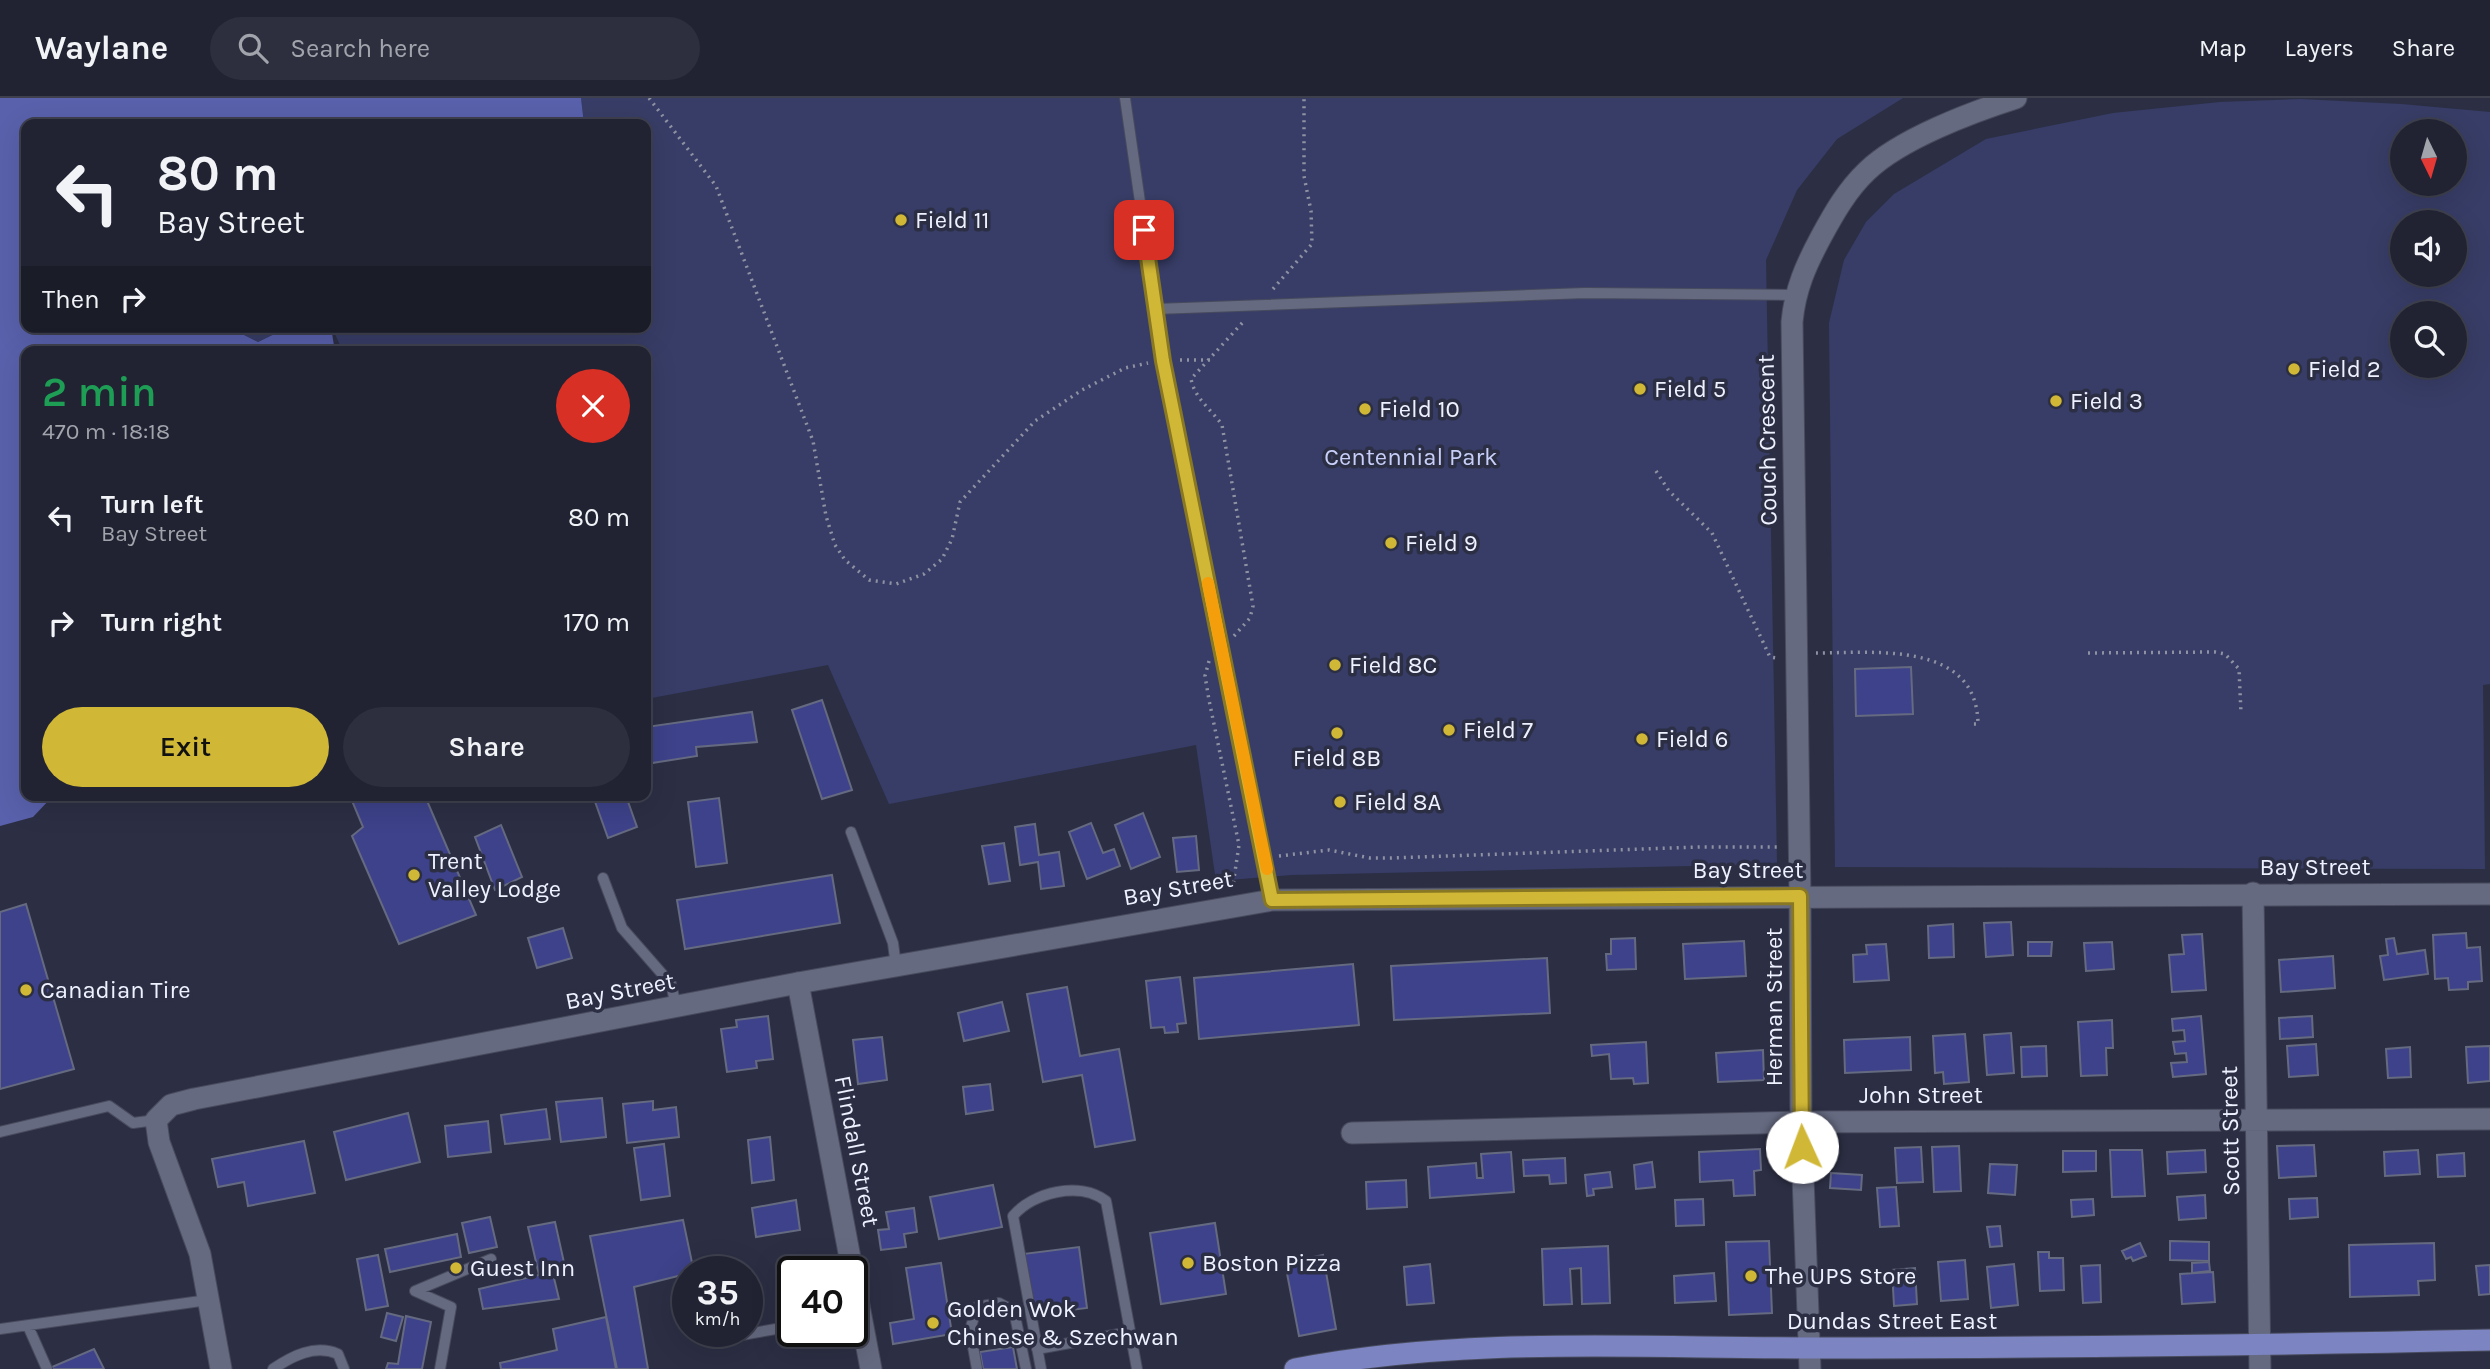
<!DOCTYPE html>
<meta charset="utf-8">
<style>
body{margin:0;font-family:Karla,sans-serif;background:#2d2f3f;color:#f1f3f6;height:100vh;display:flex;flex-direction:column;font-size:26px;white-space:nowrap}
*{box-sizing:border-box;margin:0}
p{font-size:23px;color:#a2a4ac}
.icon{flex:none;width:38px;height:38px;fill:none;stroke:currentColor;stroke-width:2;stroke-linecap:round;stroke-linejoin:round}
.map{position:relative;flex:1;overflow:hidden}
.sheet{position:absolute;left:21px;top:248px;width:630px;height:455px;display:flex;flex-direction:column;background:#212333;border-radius:14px;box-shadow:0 7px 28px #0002,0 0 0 2px #3e404e}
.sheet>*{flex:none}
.guide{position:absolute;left:21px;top:21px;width:630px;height:214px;border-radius:14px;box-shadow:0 7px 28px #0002,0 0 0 2px #3e404e;background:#212333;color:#f1f3f6;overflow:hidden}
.needle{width:46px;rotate:175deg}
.buttons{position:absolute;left:2390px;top:21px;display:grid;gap:14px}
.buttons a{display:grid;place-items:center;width:77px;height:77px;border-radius:50%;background:#212333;box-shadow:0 7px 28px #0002,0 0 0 2px #3e404e;font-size:35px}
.speed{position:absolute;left:672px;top:1158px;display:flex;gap:14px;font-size:35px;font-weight:700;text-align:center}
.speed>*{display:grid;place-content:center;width:91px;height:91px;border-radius:50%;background:#212333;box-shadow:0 7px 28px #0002,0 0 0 2px #3e404e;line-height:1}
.speed small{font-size:18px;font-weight:400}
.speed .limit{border:4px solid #111;border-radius:10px;background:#fff;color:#111}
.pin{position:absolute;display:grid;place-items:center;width:60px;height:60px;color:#fff;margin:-30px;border-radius:14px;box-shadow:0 4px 10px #0006}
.me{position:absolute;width:77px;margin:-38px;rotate:358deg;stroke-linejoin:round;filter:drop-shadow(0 0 5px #0008)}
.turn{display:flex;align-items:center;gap:24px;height:147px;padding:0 21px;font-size:32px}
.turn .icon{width:91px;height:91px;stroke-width:2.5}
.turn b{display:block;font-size:49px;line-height:60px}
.then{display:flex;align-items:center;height:66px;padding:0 21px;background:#0003;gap:14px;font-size:26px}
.round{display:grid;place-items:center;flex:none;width:74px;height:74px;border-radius:37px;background:#2d2f3f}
.headline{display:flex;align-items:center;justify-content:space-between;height:119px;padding:0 21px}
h1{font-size:42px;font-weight:600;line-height:52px;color:#1e9e55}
.action{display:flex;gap:14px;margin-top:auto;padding:14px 21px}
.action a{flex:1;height:80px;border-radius:42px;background:#d1b736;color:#111;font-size:28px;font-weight:600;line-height:80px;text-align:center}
.action a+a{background:#2d2f3f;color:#f1f3f6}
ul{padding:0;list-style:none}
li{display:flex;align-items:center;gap:21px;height:105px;padding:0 21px}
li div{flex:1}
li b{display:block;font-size:26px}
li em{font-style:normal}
header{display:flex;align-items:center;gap:42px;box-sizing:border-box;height:98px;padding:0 35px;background:#212333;border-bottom:2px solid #3e404e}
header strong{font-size:33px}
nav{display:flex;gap:38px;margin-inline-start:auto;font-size:24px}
.search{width:490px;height:63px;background:#2d2f3f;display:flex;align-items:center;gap:18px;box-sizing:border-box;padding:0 24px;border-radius:38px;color:#a2a4ac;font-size:26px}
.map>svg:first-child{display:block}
.green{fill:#383d67;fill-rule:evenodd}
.water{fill:#5961ac}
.building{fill:#3d428a;stroke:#656a81;stroke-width:2}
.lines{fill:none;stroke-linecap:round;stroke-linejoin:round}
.lane-casing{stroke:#484b5d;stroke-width:12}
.street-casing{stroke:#484b5d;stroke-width:23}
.secondary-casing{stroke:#484b5d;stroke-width:23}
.primary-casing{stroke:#484b5d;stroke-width:23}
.path{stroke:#8f92a3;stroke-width:3.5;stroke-dasharray:2 5;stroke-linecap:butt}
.lane{stroke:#666a81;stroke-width:10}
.street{stroke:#666a81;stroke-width:21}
.secondary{stroke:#666a81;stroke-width:21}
.primary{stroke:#7c84c1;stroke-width:21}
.route-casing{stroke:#887723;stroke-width:18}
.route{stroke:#d1b736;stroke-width:12}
.slow{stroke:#f59e0b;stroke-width:12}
.poi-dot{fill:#d1b736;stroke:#2c2f44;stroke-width:2.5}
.labels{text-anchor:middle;stroke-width:7;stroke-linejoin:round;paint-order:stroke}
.poi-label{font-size:24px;fill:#eef1ff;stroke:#2c2f44;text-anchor:start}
.street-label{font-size:24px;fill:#eef1ff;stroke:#2c2f44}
.park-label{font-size:24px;fill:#c7cff9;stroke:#2c2f44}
</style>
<header>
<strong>Waylane</strong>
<div class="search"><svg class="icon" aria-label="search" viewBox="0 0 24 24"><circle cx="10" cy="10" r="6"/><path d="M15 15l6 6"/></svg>Search here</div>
<nav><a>Map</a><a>Layers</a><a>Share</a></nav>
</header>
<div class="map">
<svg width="2490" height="1271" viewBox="0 0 2490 1271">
<rect width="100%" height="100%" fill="#2c2f44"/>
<!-- green -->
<path class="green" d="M581 0H1903L1837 41 1797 92 1766 162 1777 766 1291 777 1216 783 1196 647 889 706 828 567 646 601V254H343L332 229H646V26H584Z
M2300 1 2401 6 2490 14V586L2483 587 2485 771 1835 769 1829 225 1844 162 1866 124 1894 96 1986 41 2113 15 2220 4ZM2403 33H2455V86H2403ZM2403 124H2455V177H2403ZM2403 215H2455V268H2403Z
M242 229H289L258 244 244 237Z"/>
<!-- water -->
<path class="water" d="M0 0H581L584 26H26V229H242L244 237 258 244 289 229H331L335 254H26V698L52 699 33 719 0 728Z"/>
<!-- building -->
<path class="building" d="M1911 569 1913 616 1856 618 1855 571Z
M822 602 852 692 822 701 792 612Z
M752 614 757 644 696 649 697 658 646 666V629Z
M350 698H425L476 817 399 846 352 738 363 729Z
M593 698H626L637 729 608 740Z
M719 700 727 765 696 769 688 704Z
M1143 715 1160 759 1131 771 1115 727Z
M1091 725 1103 755 1114 751 1120 768 1087 781 1069 734Z
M1035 726 1039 757 1059 754 1064 788 1041 791 1038 764 1020 767 1015 729Z
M501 727 522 779 495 792 475 739Z
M1196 738 1199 772 1177 774 1173 740Z
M1004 745 1010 783 989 786 982 748Z
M832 777 840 825 685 851 677 802Z
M26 806 74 971 0 991V814Z
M2011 824 2013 857 1986 859 1984 825Z
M1953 826 1954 859 1929 860 1928 828Z
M563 830 572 860 537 870 528 840Z
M2466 835 2467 850 2480 849 2482 883 2468 884V891L2449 892 2448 880 2435 881 2433 837Z
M2202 836 2206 892 2172 894 2169 857 2184 856 2182 837Z
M1635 840 1636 871 1607 872 1606 856H1611V841Z
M2394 840 2397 856 2425 852 2428 876 2384 882 2380 858 2388 857 2386 841Z
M1744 843 1746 878 1685 881 1683 846Z
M2028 844H2052L2051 858H2028Z
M2112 844 2114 871 2086 873 2084 845Z
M1886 846 1889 882 1854 884 1853 857 1867 856 1866 847Z
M2333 858 2335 890 2281 894 2279 862Z
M1547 860 1550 915 1394 922 1391 868Z
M1353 866 1359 927 1199 941 1194 880Z
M1180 879 1186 925 1177 926 1178 934 1165 935 1164 929 1151 930 1146 883Z
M1067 889 1080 958 1119 951 1135 1042 1095 1049 1082 977 1043 984 1027 896Z
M1002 904 1009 933 964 943 958 915Z
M768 918 773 961 756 963 757 970 727 974 721 931 737 929 736 922Z
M2201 918 2206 976 2173 979 2171 965 2187 964 2186 955 2175 956 2173 944 2185 943 2184 932 2173 933 2172 921Z
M2312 918 2313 939 2280 941 2279 920Z
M2112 922 2113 950H2106L2107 977 2081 978 2078 924Z
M2011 935 2014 975 1987 977 1984 937Z
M1965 936 1969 984 1944 986 1943 974 1935 975 1933 938Z
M882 939 887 982 858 986 853 942Z
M1910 939 1911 972 1845 975 1844 942Z
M1646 944 1648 985 1634 986 1633 980 1611 981 1609 956 1592 958 1591 947Z
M2316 946 2318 977 2289 979 2287 948Z
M2046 948 2047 978 2022 979 2021 949Z
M2490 948V983L2468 985 2466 949Z
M2410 949 2411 979 2388 980 2386 951Z
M1763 952 1764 982 1718 984 1716 955Z
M990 986 993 1012 966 1016 963 989Z
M602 1000 606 1039 561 1044 556 1004Z
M653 1003V1012L676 1009 679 1039 627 1045 623 1006Z
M546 1011 550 1041 505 1046 501 1017Z
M408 1015 420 1064 346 1082 334 1034Z
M488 1023 491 1054 448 1059 445 1028Z
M770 1039 774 1082 752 1085 748 1042Z
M304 1043 315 1095 248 1108 244 1084 218 1089 212 1061Z
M664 1046 670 1098 641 1102 634 1050Z
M2314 1047 2316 1078 2279 1080 2277 1048Z
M1959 1048 1961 1093 1934 1094 1932 1049Z
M1921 1049 1923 1084 1897 1085 1895 1050Z
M1760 1051 1761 1072 1754 1073 1755 1097 1734 1098 1733 1082 1700 1084 1699 1054Z
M2110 1052H2142L2145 1098 2112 1099Z
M2205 1052 2206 1074 2168 1076 2167 1054Z
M2418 1052 2420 1076 2385 1078 2384 1054Z
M2063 1053H2096V1073L2063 1074Z
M1511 1054 1514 1094 1430 1100 1428 1069 1476 1065 1477 1080H1483L1481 1056Z
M2464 1055 2465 1078 2438 1079 2437 1057Z
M1565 1060 1566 1085 1550 1086 1549 1077 1524 1078 1523 1062Z
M1652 1064 1655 1089 1636 1091 1634 1067Z
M1990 1066 2017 1067 2015 1097 1988 1095Z
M1610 1074 1612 1089 1593 1091 1594 1097 1587 1098 1585 1077Z
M1831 1075 1862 1077 1861 1092 1830 1090Z
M1406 1082 1407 1109 1367 1111 1366 1084Z
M993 1087 1002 1129 939 1141 930 1099Z
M1896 1089 1899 1128 1880 1129 1877 1090Z
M2205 1097 2206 1120 2179 1122 2177 1099Z
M2317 1100 2318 1119 2290 1121 2289 1101Z
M1703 1101 1704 1127 1676 1128 1675 1102Z
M2093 1101 2094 1117 2072 1119 2071 1102Z
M796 1102 800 1132 756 1139 752 1110Z
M914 1110 917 1134 904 1136 906 1149 881 1152 878 1132 889 1131 886 1114Z
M490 1119 497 1149 469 1155 462 1125Z
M683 1122 694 1174 634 1189 648 1271H617L590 1138Z
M555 1124 567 1178 554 1180 559 1201 483 1211 479 1191 539 1177 528 1129Z
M1215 1125 1226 1196 1161 1206 1150 1135Z
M2000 1128 2002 1148 1990 1149 1987 1129Z
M457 1136 461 1159 390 1174 385 1151Z
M1769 1143 1772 1215 1729 1217 1726 1144Z
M2170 1143 2209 1144V1163L2170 1162Z
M2140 1145 2146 1158 2133 1163 2131 1159 2126 1161 2122 1153Z
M2434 1145 2435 1182 2418 1183 2419 1197 2350 1199 2349 1147Z
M1608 1148 1610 1205 1582 1206 1581 1170 1570 1171 1572 1206 1544 1207 1542 1151Z
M1079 1149 1087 1210 1032 1217 1023 1156Z
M2038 1154H2049V1160H2063L2064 1192 2040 1193Z
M378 1157 388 1208 366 1212 357 1161Z
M1323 1157 1336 1231 1299 1238 1285 1165Z
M1965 1162 1968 1201 1941 1203 1938 1164Z
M2209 1164 2210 1173 2192 1175V1165Z
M941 1165 952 1236 893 1246 890 1225 914 1221 906 1170Z
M1430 1166 1434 1205 1407 1207 1404 1169Z
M2014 1166 2018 1207 1991 1210 1987 1169Z
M2100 1167 2101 1204 2083 1205 2081 1168Z
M2490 1167V1196L2479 1197 2476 1168Z
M1915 1170 1917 1206 1894 1208 1892 1172Z
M2213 1174 2215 1204 2182 1206 2180 1176Z
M1714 1175 1716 1203 1675 1205 1674 1178Z
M387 1215 403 1219 396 1243 381 1239Z
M406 1218 431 1224 422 1271H386L388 1265 398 1266Z
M606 1219 616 1271H501L500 1265 557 1252 553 1231Z
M1013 1249 1017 1271H983L980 1254Z
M94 1251 104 1271H53L52 1269Z"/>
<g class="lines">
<!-- lane casing -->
<g class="lane-casing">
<path id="lane" d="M1125 0 1163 263 1272 802
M1156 211 1585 195 1795 197
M851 734 893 845 896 868
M603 780 622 830 671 886 676 908
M0 1034 109 1008 133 1025 156 1022
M28 1228 47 1271
M0 1231 208 1202
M713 1242 793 1228
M1037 1251 1130 1234
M273 1271C292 1258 315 1246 338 1256L344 1271
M440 1271 451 1209 415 1193 491 1161
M977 1271 970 1232 977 1209 999 1205 1014 1213 1026 1271
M1041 1271 1013 1118C1033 1094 1080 1083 1106 1103L1137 1271"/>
</g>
<!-- street casing -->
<g class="street-casing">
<path id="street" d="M2253 795 2260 1271
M1800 798 1792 224C1795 191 1806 167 1821 139 1834 115 1847 92 1867 73 1900 41 1972 14 2016 0
M798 885 871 1271
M1352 1035 1801 1024 2490 1021"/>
</g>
<!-- secondary casing -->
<g class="secondary-casing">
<path id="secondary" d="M1800 798 1801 1024 1810 1271
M221 1271 200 1156 159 1044 156 1022 171 1007 194 1001 798 885 1272 802 2490 796"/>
</g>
<!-- primary casing -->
<g class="primary-casing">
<path id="primary" d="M1295 1271C1466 1238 1638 1250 1811 1250 2037 1250 2264 1247 2490 1242"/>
</g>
<!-- path -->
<path class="path" d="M649 0 716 88 813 343 826 418 835 447 845 462 869 482 896 486 924 476 942 461 952 441 960 404 1035 323 1082 292 1125 270 1148 265
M1273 191 1312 146 1311 113 1304 78V0
M1180 262H1211
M1656 373 1669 393 1712 435 1770 559 1777 560
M1234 538 1250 520 1253 508 1222 327C1211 311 1195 301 1191 281L1244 223
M1816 555C1873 555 1977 542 1978 626H1970
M2088 555 2215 554 2225 556 2239 571 2241 615
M1209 563 1205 578 1209 602 1239 747 1233 787
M1279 758 1329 752 1370 760H1390L1700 749H1781"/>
<!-- lane -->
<use href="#lane" class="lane"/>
<!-- street -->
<use href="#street" class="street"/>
<!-- secondary -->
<use href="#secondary" class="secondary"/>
<!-- primary -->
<use href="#primary" class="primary"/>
</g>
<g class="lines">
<!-- route casing -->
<g class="route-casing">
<path id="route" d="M1144 132 1163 263 1272 802 1800 798 1802 1049"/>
</g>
<!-- route -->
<use href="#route" class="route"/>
<!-- slow -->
<path class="slow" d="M1208 485 1267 771"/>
</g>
<!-- markers -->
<g class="poi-dot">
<circle cx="901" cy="122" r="7"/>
<circle cx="2294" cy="271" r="7"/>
<circle cx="1640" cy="291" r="7"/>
<circle cx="2056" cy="303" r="7"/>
<circle cx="1365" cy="311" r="7"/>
<circle cx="1391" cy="445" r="7"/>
<circle cx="1335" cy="567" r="7"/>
<circle cx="1449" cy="632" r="7"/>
<circle cx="1337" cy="635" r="7"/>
<circle cx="1642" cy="641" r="7"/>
<circle cx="1340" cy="704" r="7"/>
<circle cx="414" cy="777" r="7"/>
<circle cx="26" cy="892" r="7"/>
<circle cx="1188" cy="1165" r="7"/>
<circle cx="456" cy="1170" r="7"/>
<circle cx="1751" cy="1178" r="7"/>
<circle cx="933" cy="1225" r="7"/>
</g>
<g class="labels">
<!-- poi labels -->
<g class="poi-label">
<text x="915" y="130">Field 11</text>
<text x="2308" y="279">Field 2</text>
<text x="1654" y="299">Field 5</text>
<text x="2070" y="311">Field 3</text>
<text x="1379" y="319">Field 10</text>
<text x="1405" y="453">Field 9</text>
<text x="1349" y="575">Field 8C</text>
<text x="1463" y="640">Field 7</text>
<text x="1656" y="649">Field 6</text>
<text x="1337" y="668" text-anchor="middle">Field 8B</text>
<text x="1354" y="712">Field 8A</text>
<text x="428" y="771">Trent<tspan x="428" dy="28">Valley Lodge</tspan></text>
<text x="40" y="900">Canadian Tire</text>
<text x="1202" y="1173">Boston Pizza</text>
<text x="470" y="1178">Guest Inn</text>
<text x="1765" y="1186">The UPS Store</text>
<text x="947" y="1219">Golden Wok<tspan x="947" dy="28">Chinese &amp; Szechwan</tspan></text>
</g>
<!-- street labels -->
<g class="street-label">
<text transform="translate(1767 342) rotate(-91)" y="8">Couch Crescent</text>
<text x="2315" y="777">Bay Street</text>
<text x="1748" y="780">Bay Street</text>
<text transform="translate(1178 790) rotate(-10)" y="8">Bay Street</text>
<text transform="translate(620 893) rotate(-11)" y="8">Bay Street</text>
<text transform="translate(1774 909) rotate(-90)" y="8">Herman Street</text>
<text x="1921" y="1005">John Street</text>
<text transform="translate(2230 1033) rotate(-91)" y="8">Scott Street</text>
<text transform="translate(857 1053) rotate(79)" y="8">Flindall Street</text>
<text x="1892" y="1231">Dundas Street East</text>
</g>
<!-- park labels -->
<g class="park-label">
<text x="1411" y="367">Centennial Park</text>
</g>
</g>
</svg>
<div class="buttons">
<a><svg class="needle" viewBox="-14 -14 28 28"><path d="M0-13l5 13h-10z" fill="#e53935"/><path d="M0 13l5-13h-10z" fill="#a2a4ac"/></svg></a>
<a><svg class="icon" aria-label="sound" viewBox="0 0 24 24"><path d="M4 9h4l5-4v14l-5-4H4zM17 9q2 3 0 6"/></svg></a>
<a><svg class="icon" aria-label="search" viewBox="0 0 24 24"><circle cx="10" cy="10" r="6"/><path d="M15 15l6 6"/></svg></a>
</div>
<div class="speed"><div>35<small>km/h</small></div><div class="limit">40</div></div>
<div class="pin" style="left:1144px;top:132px;background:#d93025"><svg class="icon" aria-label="arrive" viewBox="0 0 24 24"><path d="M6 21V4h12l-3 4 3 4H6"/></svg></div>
<svg class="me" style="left:1802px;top:1049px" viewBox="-20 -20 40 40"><circle r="19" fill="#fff"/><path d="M0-13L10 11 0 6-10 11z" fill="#d1b736"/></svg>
<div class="guide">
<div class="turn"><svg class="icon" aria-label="left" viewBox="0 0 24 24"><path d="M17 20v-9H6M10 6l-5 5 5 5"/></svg><div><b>80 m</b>Bay Street</div></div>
<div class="then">Then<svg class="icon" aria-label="right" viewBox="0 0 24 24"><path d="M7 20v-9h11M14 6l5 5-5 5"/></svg></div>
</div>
<section class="sheet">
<div class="headline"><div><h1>2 min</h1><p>470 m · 18:18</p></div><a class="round" style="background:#d93025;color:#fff"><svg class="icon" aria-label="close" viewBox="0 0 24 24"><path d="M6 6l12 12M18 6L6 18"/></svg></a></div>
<ul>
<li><svg class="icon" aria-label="left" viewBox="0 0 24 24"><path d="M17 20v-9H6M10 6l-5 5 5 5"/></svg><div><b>Turn left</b><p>Bay Street</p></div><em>80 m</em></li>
<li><svg class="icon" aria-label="right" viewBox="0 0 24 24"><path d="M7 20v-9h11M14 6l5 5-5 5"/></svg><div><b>Turn right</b></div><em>170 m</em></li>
</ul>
<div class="action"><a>Exit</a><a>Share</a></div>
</section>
</div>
